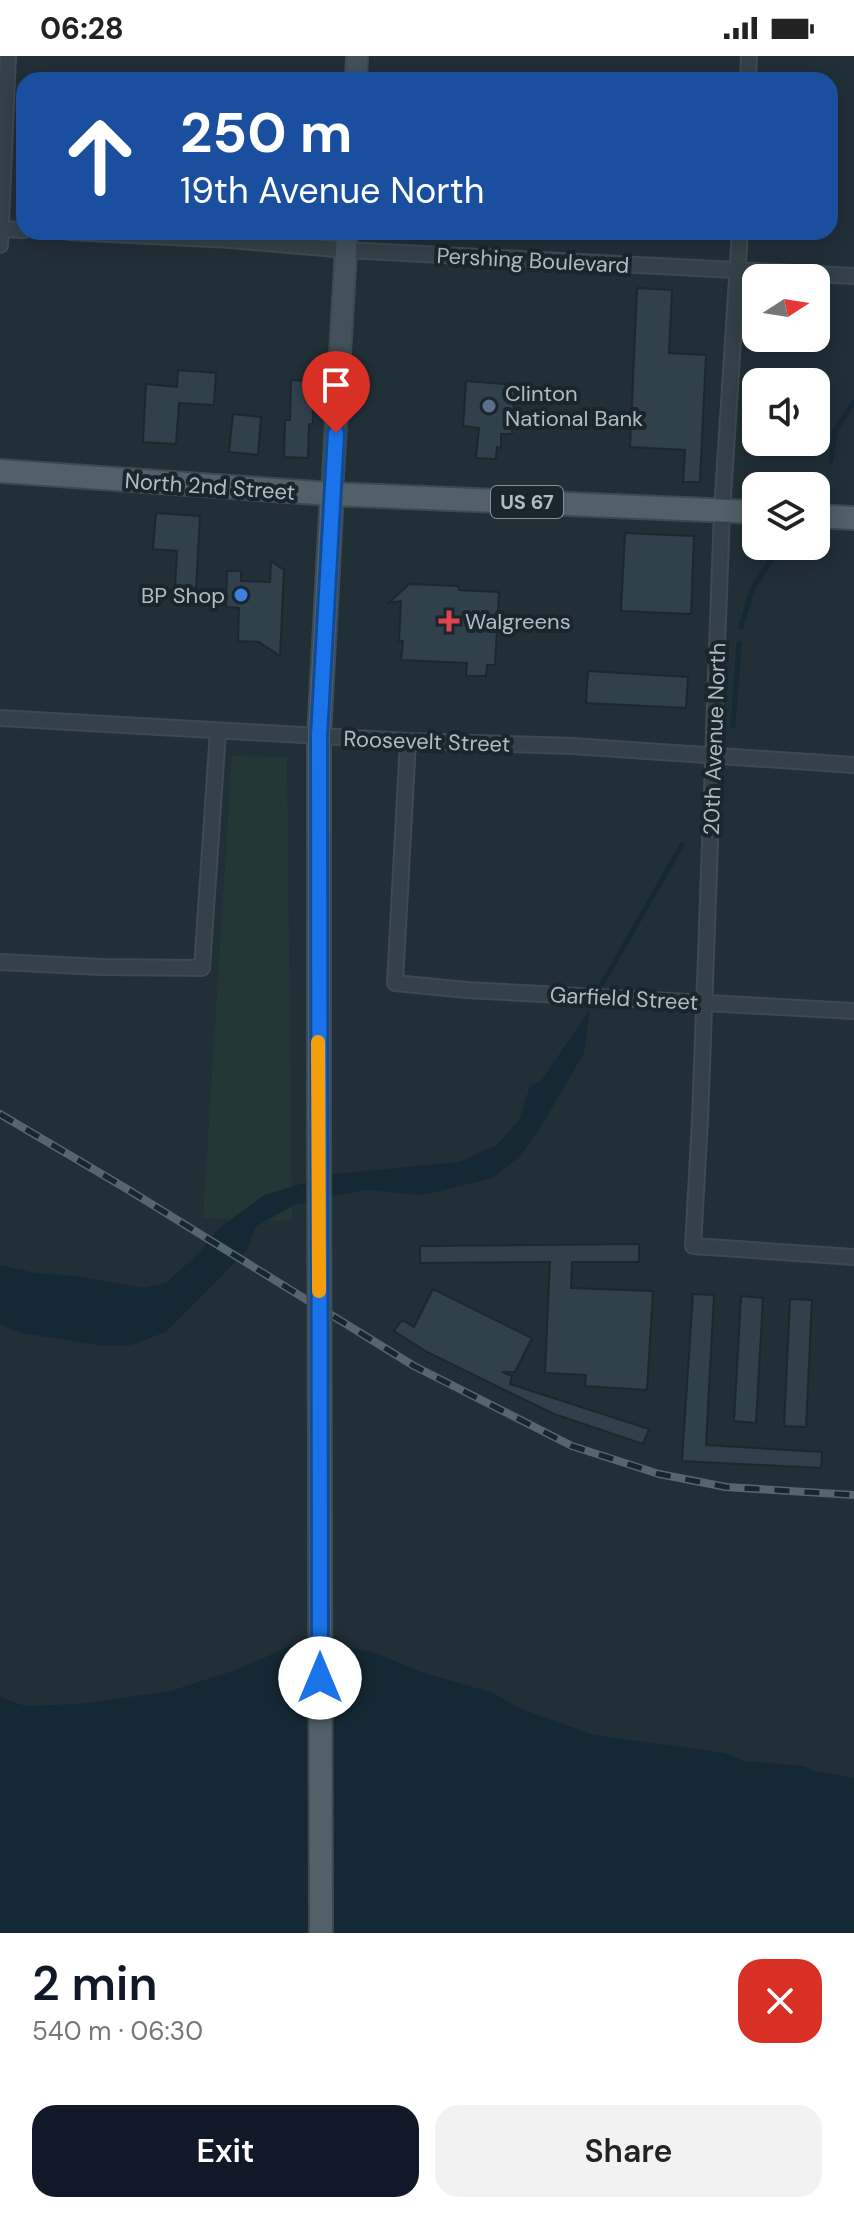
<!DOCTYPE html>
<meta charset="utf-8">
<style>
body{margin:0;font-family:"DM Sans",sans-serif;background:#f2f2f2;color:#222;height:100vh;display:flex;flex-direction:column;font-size:30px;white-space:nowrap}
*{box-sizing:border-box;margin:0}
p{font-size:26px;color:#767676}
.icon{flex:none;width:44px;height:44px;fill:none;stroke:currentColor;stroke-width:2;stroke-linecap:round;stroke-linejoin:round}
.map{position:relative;height:1877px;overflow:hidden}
.panel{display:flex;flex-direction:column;background:#fff;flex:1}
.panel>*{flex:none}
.guide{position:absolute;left:16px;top:16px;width:822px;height:168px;border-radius:24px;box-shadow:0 4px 20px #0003;background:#1a4fa0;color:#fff;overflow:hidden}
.needle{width:52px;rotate:78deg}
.controls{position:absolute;left:742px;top:208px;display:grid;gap:16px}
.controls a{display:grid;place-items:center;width:88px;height:88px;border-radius:16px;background:#fff;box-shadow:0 4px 20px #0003;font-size:40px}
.pin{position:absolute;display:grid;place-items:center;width:68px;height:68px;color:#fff;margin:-82px -34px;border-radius:50% 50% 50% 0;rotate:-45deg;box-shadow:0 0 8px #0007}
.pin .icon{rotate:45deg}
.me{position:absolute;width:88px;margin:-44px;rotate:0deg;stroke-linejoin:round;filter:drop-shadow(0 0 6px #0008)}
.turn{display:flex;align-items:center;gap:28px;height:168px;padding:0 32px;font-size:36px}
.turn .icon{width:104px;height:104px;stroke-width:2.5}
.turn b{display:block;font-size:56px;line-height:68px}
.round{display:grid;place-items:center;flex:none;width:84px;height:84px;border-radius:24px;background:#f2f2f2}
.overview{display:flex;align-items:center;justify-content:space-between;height:136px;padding:0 32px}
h1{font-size:48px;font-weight:600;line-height:60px;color:#111827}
.cta{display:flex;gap:16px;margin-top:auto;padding:16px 32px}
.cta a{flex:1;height:92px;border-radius:24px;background:#111827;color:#fff;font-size:32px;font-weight:600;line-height:92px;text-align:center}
.cta a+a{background:#f2f2f2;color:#222}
.status{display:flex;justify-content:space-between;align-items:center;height:56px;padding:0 40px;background:#fff;direction:ltr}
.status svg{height:22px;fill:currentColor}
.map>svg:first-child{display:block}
.green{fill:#233836}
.water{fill:#152934}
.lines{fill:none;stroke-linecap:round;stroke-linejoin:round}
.stream{stroke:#152934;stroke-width:5}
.building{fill:#30414b;stroke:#1c282e;stroke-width:2}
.minor-casing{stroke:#3e4a51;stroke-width:18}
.secondary-casing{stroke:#3e4a51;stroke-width:24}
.primary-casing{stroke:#3e4a51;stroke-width:26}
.minor{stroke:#344148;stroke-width:14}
.secondary{stroke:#42515b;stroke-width:20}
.primary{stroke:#526068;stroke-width:22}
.rail-casing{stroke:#56666f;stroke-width:8}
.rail{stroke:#1a252c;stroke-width:5;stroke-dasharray:15;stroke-linecap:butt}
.primary-bridge-casing{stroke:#3e4a51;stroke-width:26;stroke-linecap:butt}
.primary-bridge{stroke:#526068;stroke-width:22}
.route-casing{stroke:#114b97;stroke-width:20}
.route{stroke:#1a73e8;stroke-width:14}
.slow{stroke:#f59e0b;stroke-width:14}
.service-dot{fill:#5c6f8a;stroke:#1a252c;stroke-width:3}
.shop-dot{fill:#3f7fe0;stroke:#1a252c;stroke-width:3}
.health-dot{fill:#e0444e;stroke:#1a252c;stroke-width:3}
.labels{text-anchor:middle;stroke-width:8;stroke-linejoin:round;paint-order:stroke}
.shield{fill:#1a252c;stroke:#828f96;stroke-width:2}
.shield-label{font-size:20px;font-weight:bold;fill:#afbcc4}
.street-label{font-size:22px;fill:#afbcc4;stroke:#1a252c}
.poi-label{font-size:22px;fill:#afbcc4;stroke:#1a252c;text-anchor:start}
</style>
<div class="status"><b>06:28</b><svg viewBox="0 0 49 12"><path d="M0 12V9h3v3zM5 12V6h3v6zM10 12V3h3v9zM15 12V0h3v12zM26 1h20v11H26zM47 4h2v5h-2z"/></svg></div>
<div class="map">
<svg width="854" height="1877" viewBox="0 0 854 1877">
<rect width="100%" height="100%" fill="#212f37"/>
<!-- green -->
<path class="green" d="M232 700 287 701 292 1165 203 1162Z"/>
<!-- water -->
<path class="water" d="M590 953 584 997 539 1074 519 1101 493 1122 423 1139 365 1134 297 1148 256 1170 247 1194 166 1276 131 1289 104 1290 22 1277 0 1269V1209L34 1217 76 1220 143 1232 166 1227 200 1196 218 1173 264 1139 335 1118 459 1106 497 1089 519 1064 530 1030 541 1025Z
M321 1577 353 1593 371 1595 421 1616 493 1637 519 1652 594 1679 725 1697 744 1705 803 1710 815 1715 854 1722V1877H0V1641L25 1650 79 1648 171 1635 238 1613Z"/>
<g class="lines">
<!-- stream -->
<path class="stream" d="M831 405 835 375 854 346
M741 571 752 534 775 497
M733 670 739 588
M602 928 682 789"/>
</g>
<!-- building -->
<path class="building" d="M637 232 672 234 669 297 706 299 700 426H683L685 394 630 391Z
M178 314 216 317 214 349 179 347 176 388 143 386 146 328 177 331Z
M291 324 312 325 313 368H309L308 402 284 401 285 364H290Z
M466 325 515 329 512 378H501V392L497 391 496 403 476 402 479 372 463 370Z
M233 358 261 361 258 399 229 396Z
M156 457 200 460 196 532 175 531 177 495 153 493Z
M625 477 694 480 691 558 621 555Z
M271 505 284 514 280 600 259 586 238 585 239 552 226 551 227 515H241V525L270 526Z
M409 528 458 530 459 534 499 536 495 609H487L486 620H466L467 607 401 604 403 585H399L401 545 389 547Z
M588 615 688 621 686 652 586 647Z
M639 1188V1206H572L571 1232 653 1235 647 1334 585 1330 586 1319 545 1317 550 1206 420 1207V1190Z
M433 1233 532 1282 515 1316H502L512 1320 510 1328 649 1373 643 1388 554 1358 427 1296 394 1275 402 1264 414 1271Z
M693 1238 714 1239 706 1389 822 1396 821 1412 682 1405Z
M741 1240 763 1242 756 1367 734 1365Z
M790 1243 812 1244 806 1371 784 1370Z"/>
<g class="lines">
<!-- minor casing -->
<g class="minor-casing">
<path id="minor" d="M748 24 749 0
M0 173 24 174
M68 176 231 184 346 194 854 220
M740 176 722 455 700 1064 693 1190 854 1201
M0 189 8 0
M0 662 408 685 572 690 854 709
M408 685 395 927 467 934 854 955
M0 906 102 911 202 912 218 675"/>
</g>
<!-- secondary casing -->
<g class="secondary-casing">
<path id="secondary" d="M356 24 357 0
M332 438 347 176"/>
</g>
<!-- primary casing -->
<g class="primary-casing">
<path id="primary" d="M0 415 332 438 756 456
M816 460 854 462
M319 1049V680L332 438"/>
</g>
<!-- minor -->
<use href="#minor" class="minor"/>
<!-- secondary -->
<use href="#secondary" class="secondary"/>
<!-- primary -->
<use href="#primary" class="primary"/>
<!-- rail casing -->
<g class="rail-casing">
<path id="rail" d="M0 1058 127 1133 414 1310 572 1390 659 1418 726 1431 854 1439"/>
</g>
<!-- rail -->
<use href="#rail" class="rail"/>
<!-- primary-bridge casing -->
<g class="primary-bridge-casing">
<path id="primary-bridge" d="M319 1049 321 1877"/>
</g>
<!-- primary-bridge -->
<use href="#primary-bridge" class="primary-bridge"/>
</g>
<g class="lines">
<!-- route casing -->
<g class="route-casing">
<path id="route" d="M320 1622 319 680 336 377"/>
</g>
<!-- route -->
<use href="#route" class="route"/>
<!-- slow -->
<path class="slow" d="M318 986 319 1235"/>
</g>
<!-- markers -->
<circle class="service-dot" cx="489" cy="350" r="8"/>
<circle class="shop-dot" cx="241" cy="539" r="8"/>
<path class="health-dot" d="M445 553h8v8h8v8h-8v8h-8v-8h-8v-8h8z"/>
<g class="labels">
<!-- shield labels -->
<rect class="shield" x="491" y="430" width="72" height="32" rx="6"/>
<g class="shield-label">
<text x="527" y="453">US 67</text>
</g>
<!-- street labels -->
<g class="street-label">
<text transform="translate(533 204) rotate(3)" y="8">Pershing Boulevard</text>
<text transform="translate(210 430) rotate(4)" y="8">North 2nd Street</text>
<text transform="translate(714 683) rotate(-88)" y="8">20th Avenue North</text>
<text transform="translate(427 685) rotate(2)" y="8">Roosevelt Street</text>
<text transform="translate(624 942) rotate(3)" y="8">Garfield Street</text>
</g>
<!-- poi labels -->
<g class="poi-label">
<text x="505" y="345">Clinton<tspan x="505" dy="25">National Bank</tspan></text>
<text x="225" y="547" text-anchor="end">BP Shop</text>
<text x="465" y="573">Walgreens</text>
</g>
</g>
</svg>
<div class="controls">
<a><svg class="needle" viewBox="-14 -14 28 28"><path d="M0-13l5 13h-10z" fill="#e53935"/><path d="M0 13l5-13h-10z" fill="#767676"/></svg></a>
<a><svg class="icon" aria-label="sound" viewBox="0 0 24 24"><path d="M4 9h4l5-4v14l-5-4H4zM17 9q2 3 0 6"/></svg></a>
<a><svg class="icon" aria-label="layers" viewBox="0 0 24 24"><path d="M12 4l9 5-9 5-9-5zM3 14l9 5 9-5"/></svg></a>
</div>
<div class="pin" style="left:336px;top:377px;background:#d93025"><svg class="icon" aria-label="arrive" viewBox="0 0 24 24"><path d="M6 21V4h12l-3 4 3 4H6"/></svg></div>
<svg class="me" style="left:320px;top:1622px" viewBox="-20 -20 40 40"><circle r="19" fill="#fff"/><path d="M0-13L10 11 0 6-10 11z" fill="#1a73e8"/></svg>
<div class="guide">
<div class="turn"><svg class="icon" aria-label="ahead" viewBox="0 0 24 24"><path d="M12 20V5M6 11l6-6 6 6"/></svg><div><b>250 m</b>19th Avenue North</div></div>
</div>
</div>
<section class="panel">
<div class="overview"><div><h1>2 min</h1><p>540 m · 06:30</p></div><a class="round" style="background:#d93025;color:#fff"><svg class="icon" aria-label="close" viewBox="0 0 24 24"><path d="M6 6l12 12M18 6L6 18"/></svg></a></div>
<div class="cta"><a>Exit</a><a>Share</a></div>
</section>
